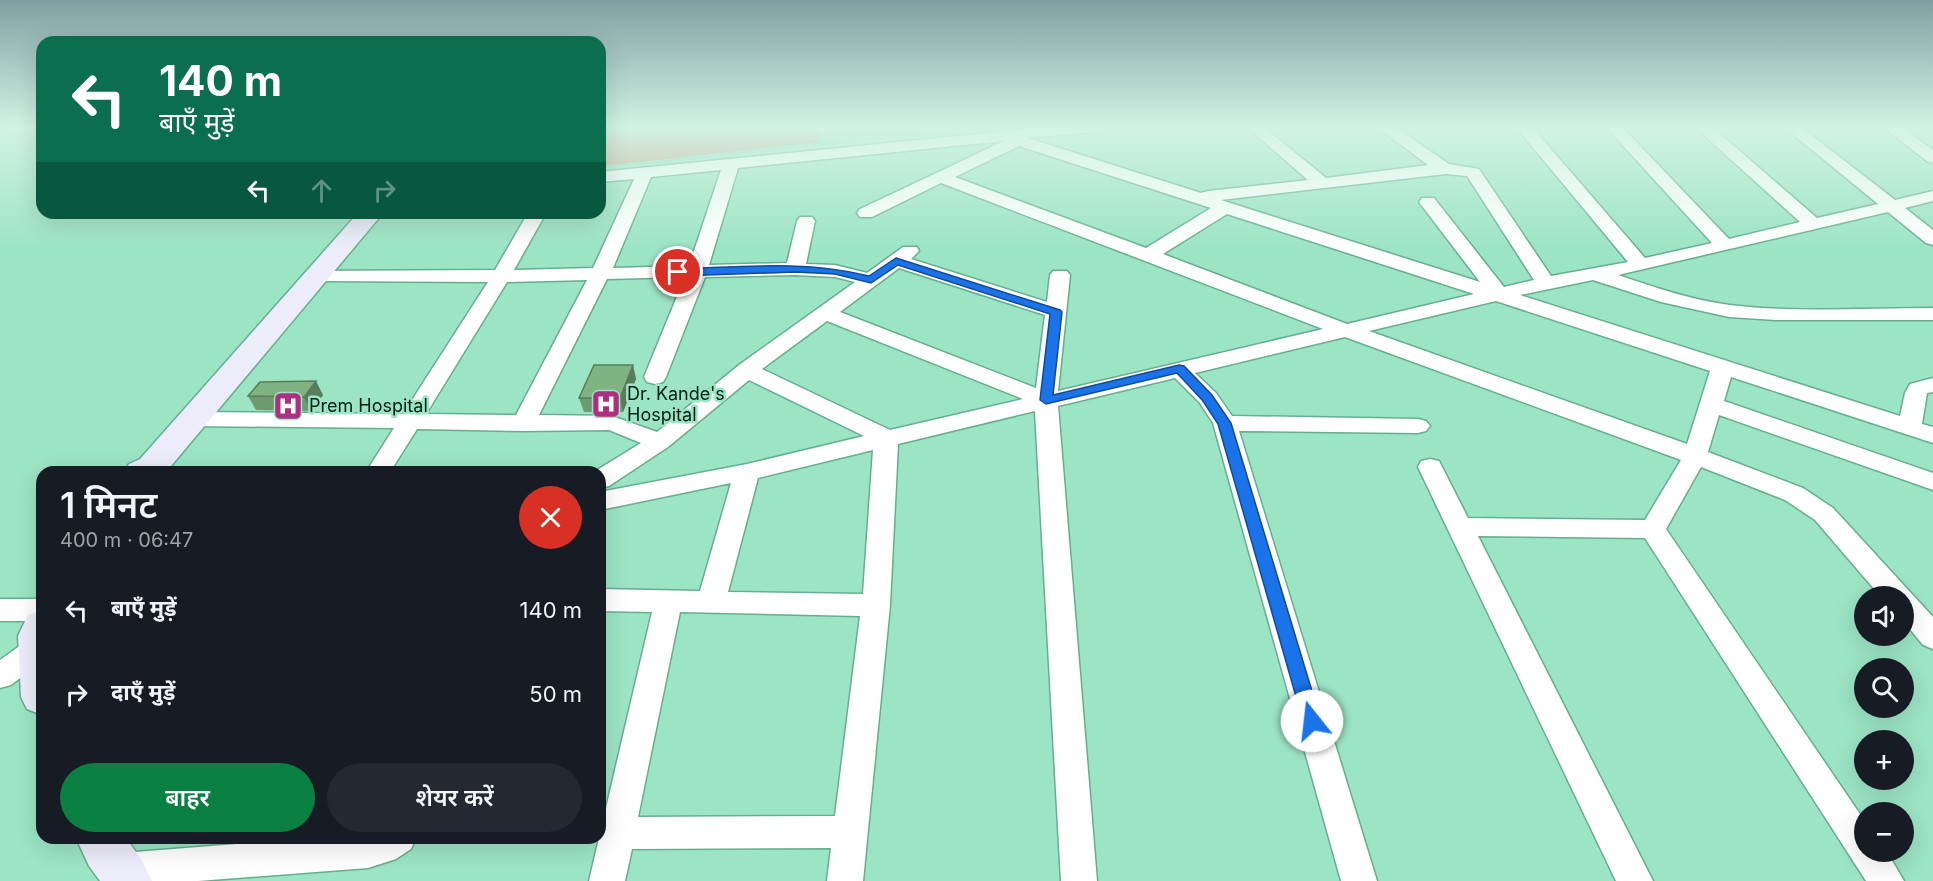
<!DOCTYPE html>
<html lang="hi">
<meta charset="utf-8">
<style>
body{margin:0;font-family:Inter,"Noto Sans Devanagari",sans-serif;background:#242831;color:#f1f3f6;height:100vh;display:flex;flex-direction:column;font-size:22px;white-space:nowrap}
*{box-sizing:border-box;margin:0}
p{font-size:20px;color:#9ea1a6}
.icon{flex:none;width:33px;height:33px;fill:none;stroke:currentColor;stroke-width:2;stroke-linecap:round;stroke-linejoin:round}
.map{position:relative;flex:1;overflow:hidden}
.side{position:absolute;left:36px;top:466px;width:570px;height:378px;display:flex;flex-direction:column;background:#171b24;border-radius:18px;box-shadow:0 6px 24px #0002}
.side>*{flex:none}
.banner{position:absolute;left:36px;top:36px;width:570px;height:183px;border-radius:18px;box-shadow:0 6px 24px #0002;background:#0b6e4f;color:#fff;overflow:hidden}
.controls{position:absolute;left:1854px;top:586px;display:grid;gap:12px}
.controls a{display:grid;place-items:center;width:60px;height:60px;border-radius:50%;background:#171b24;box-shadow:0 6px 24px #0002;font-size:30px}
.pin{position:absolute;display:grid;place-items:center;width:51px;height:51px;color:#fff;margin:-26px;border:3px solid #fff;border-radius:50%;box-shadow:0 2px 6px #0007}
.me{position:absolute;width:66px;margin:-33px;rotate:344deg;stroke-linejoin:round;filter:drop-shadow(0 0 4px #0008)}
.turn{display:flex;align-items:center;gap:21px;height:126px;padding:0 24px;font-size:27px}
.turn .icon{width:78px;height:78px;stroke-width:2.5}
.turn b{display:block;font-size:42px;line-height:51px}
.lanes{display:flex;align-items:center;height:57px;padding:0 24px;background:#0003;justify-content:center;gap:30px;direction:ltr}
.lanes .off{opacity:.35}
.round{display:grid;place-items:center;flex:none;width:63px;height:63px;border-radius:32px;background:#242831}
.headline{display:flex;align-items:center;justify-content:space-between;height:102px;padding:0 24px}
h1{font-size:36px;font-weight:600;line-height:45px}
.action{display:flex;gap:12px;margin-top:auto;padding:12px 24px}
.action a{flex:1;height:69px;border-radius:36px;background:#0b8043;color:#fff;font-size:24px;font-weight:600;line-height:69px;text-align:center}
.action a+a{background:#242831;color:#f1f3f6}
ul{padding:0;list-style:none}
li{display:flex;align-items:center;gap:18px;height:84px;padding:0 24px}
li div{flex:1}
li b{display:block;font-size:22px}
li em{font-style:normal}
.map>svg:first-child{display:block}
.built{fill:#87dab7}
.green{fill:#d09174}
.lines{fill:none;stroke-linecap:round;stroke-linejoin:round}
.street-casing{stroke:#66ae90;stroke-width:3}
.secondary-casing{stroke:#66ae90;stroke-width:3}
.street{fill:#fff;fill-rule:evenodd}
.secondary{fill:#ececfa;fill-rule:evenodd}
.wall{fill:#6d9a6f}
.shaded-wall{fill:#597d5a}
.building{fill:#7fb381;stroke:#597d5a;stroke-width:1.5}
.route{fill:#1a73e8;stroke:#114b97;stroke-width:1.5}
.labels{text-anchor:middle;stroke-width:5;stroke-linejoin:round;paint-order:stroke}
.poi-label{font-size:18px;fill:#001e13;stroke:#9be4c4;text-anchor:start}
</style>
<div class="map">
<svg width="1933" height="881" viewBox="0 0 1933 881">
<rect width="100%" height="100%" fill="#9be4c4"/>
<!-- built -->
<path class="built" d="M600 127H998L600 169Z"/>
<!-- green -->
<path class="green" d="M600 127H815L821 142 600 166Z"/>
<g class="lines">
<!-- street casing -->
<g class="street-casing">
<path id="street" d="M814 127H830V128L822 133 817 131Z
M1047 127H1100L1092 132 1028 138 1201 193 1208 191 1308 180 1247 127H1264L1326 178 1428 165 1377 127H1395L1449 164 1479 169 1551 276 1628 262 1516 127H1532L1645 258 1712 243 1606 127H1622L1729 239 1800 222 1695 127H1712L1817 218 1878 204 1784 127H1801L1895 200 1933 191V201L1905 208 1933 230V245L1926 243 1888 212 1618 275C1654 287 1691 300 1730 305 1796 313 1866 308 1933 308V320H1776L1729 317 1661 302 1593 280 1520 295 1900 416 1905 393 1910 384 1933 378V392L1927 393 1922 424 1933 427V443L1731 377 1724 401 1933 473V490L1719 415 1708 452 1803 488 1833 508 1933 617V649L1923 645 1904 622V597H1881L1815 520 1785 500 1701 467 1666 529 1864 820V852H1887L1904 881H1866L1645 538 1478 536 1653 881H1616L1418 467 1421 461 1430 459 1439 461 1468 518 1645 520 1681 460 1345 337 1195 373 1216 393 1232 416 1418 419 1426 421 1430 426 1426 431 1418 433 1239 431 1377 881H1341L1213 423 1200 403 1175 378 1058 406 1097 881H1061L1035 411 898 444 890 605 863 881H827L831 848 632 849 625 881H589L652 612 600 611V589L700 591 731 483 600 510V492L747 464 864 436 749 380 668 447 609 486 600 488V472H594L641 443 609 430 523 431 417 429 390 472H366L394 428 193 426 185 424 181 419 185 414 193 412 403 414 488 282 317 281 310 279 307 275 310 271 495 270 528 213H546L514 270 593 268 634 179 600 182V172ZM1004 141 860 209 857 213 860 217H872L941 183 1323 329 1058 391 1070 275 1067 271H1053L1050 275 1047 302 911 259 919 251 917 247H903L867 273 835 265 806 264 815 221 812 217H800L797 221 787 263 709 265 738 168ZM1019 146 1211 208 1146 248 955 177ZM721 170 689 266 613 268 651 177ZM1446 174 1467 176 1534 280 1504 287 1434 198H1422L1419 202 1480 282 1221 200ZM1227 214 1474 294 1347 324 1163 254ZM899 268 1045 315 1036 388 840 312ZM795 275 835 277 855 282 739 365 657 432 612 416 539 415 607 279 685 277 644 377 647 382 655 384 663 382 666 377 705 277ZM587 280 516 415 426 414 507 282ZM1496 301 1710 371 1687 444 1369 331ZM827 321 1023 399 890 430 762 369ZM873 450 863 594 728 592 758 478ZM680 612 860 616 835 816 638 817Z
M1883 127H1901L1933 150V163L1927 161Z
M0 599H42V621H0Z
M38 636 42 638V661L11 685 0 688V660L28 640Z
M314 838H416L411 849 396 859 368 868 198 881H109L104 870 109 858 122 853Z"/>
</g>
<!-- secondary casing -->
<g class="secondary-casing">
<path id="secondary" d="M358 213H383L166 472H124L129 464 140 459Z
M42 610V715L27 709 21 697 18 636 28 615Z
M76 838H126L141 859 152 881H100L89 866Z"/>
</g>
<!-- street -->
<use href="#street" class="street"/>
<!-- secondary -->
<use href="#secondary" class="secondary"/>
</g>
<!-- wall -->
<path class="wall" d="M633 365 636 379 623 412H584L579 398Z
M323 395 311 411 256 410 248 396Z"/>
<!-- shaded-wall -->
<path class="shaded-wall" d="M633 365 636 379 623 412 620 398Z
M316 381 323 395 311 411 304 397Z"/>
<!-- building -->
<path class="building" d="M594 365H633L620 398H579Z
M316 381 304 397 248 396 260 382Z"/>
<!-- sky -->
<linearGradient id="sky" x2="0" y2="1"><stop stop-color="#809fa2"/><stop offset="0.51" stop-color="#d2f3e4"/><stop offset="1" stop-color="#d2f3e4" stop-opacity="0"/></linearGradient>
<rect width="1933" height="250" fill="url(#sky)"/>
<!-- route -->
<path class="route" d="M896 258 1060 310 1062 312 1053 395 1179 365 1184 366 1212 395 1231 423 1321 721 1319 726 1312 729 1306 726 1303 721 1218 424 1203 401 1177 373 1046 404 1040 400 1050 314 898 265 871 283 835 274 795 272 678 276 672 272 678 269C742 267 805 260 869 276Z"/>
<!-- icons -->
<defs>
<g id="hospital-square" transform="scale(1.5)"><rect x="-9" y="-9" width="18" height="18" rx="4" fill="#ac2f80" stroke="#9be4c4"/><path d="M-5-5h3v3.5h4V-5h3V5h-3V1.5h-4V5h-3Z" fill="#fff"/></g>
</defs>
<g fill-rule="evenodd">
<use href="#hospital-square" x="606" y="404"/>
<use href="#hospital-square" x="288" y="406"/>
</g>
<g class="labels">
<!-- poi labels -->
<g class="poi-label">
<text x="627" y="400">Dr. Kande's<tspan x="627" dy="21">Hospital</tspan></text>
<text x="309" y="412">Prem Hospital</text>
</g>
</g>
</svg>
<div class="controls">
<a><svg class="icon" aria-label="sound" viewBox="0 0 24 24"><path d="M4 9h4l5-4v14l-5-4H4zM17 9q2 3 0 6"/></svg></a>
<a><svg class="icon" aria-label="search" viewBox="0 0 24 24"><circle cx="10" cy="10" r="6"/><path d="M15 15l6 6"/></svg></a>
<a>+</a>
<a>−</a>
</div>
<div class="pin" style="left:678px;top:272px;background:#d93025"><svg class="icon" aria-label="arrive" viewBox="0 0 24 24"><path d="M6 21V4h12l-3 4 3 4H6"/></svg></div>
<svg class="me" style="left:1312px;top:721px" viewBox="-20 -20 40 40"><circle r="19" fill="#fff"/><path d="M0-13L10 11 0 6-10 11z" fill="#1a73e8"/></svg>
<div class="banner">
<div class="turn"><svg class="icon" aria-label="left" viewBox="0 0 24 24"><path d="M17 20v-9H6M10 6l-5 5 5 5"/></svg><div><b>140 m</b>बाएँ मुड़ें</div></div>
<div class="lanes"><svg class="icon" aria-label="left" viewBox="0 0 24 24"><path d="M17 20v-9H6M10 6l-5 5 5 5"/></svg><svg class="icon off" aria-label="ahead" viewBox="0 0 24 24"><path d="M12 20V5M6 11l6-6 6 6"/></svg><svg class="icon off" aria-label="right" viewBox="0 0 24 24"><path d="M7 20v-9h11M14 6l5 5-5 5"/></svg></div>
</div>
<section class="side">
<div class="headline"><div><h1>1 मिनट</h1><p>400 m · 06:47</p></div><a class="round" style="background:#d93025;color:#fff"><svg class="icon" aria-label="close" viewBox="0 0 24 24"><path d="M6 6l12 12M18 6L6 18"/></svg></a></div>
<ul>
<li><svg class="icon" aria-label="left" viewBox="0 0 24 24"><path d="M17 20v-9H6M10 6l-5 5 5 5"/></svg><div><b>बाएँ मुड़ें</b></div><em>140 m</em></li>
<li><svg class="icon" aria-label="right" viewBox="0 0 24 24"><path d="M7 20v-9h11M14 6l5 5-5 5"/></svg><div><b>दाएँ मुड़ें</b></div><em>50 m</em></li>
</ul>
<div class="action"><a>बाहर</a><a>शेयर करें</a></div>
</section>
</div>
